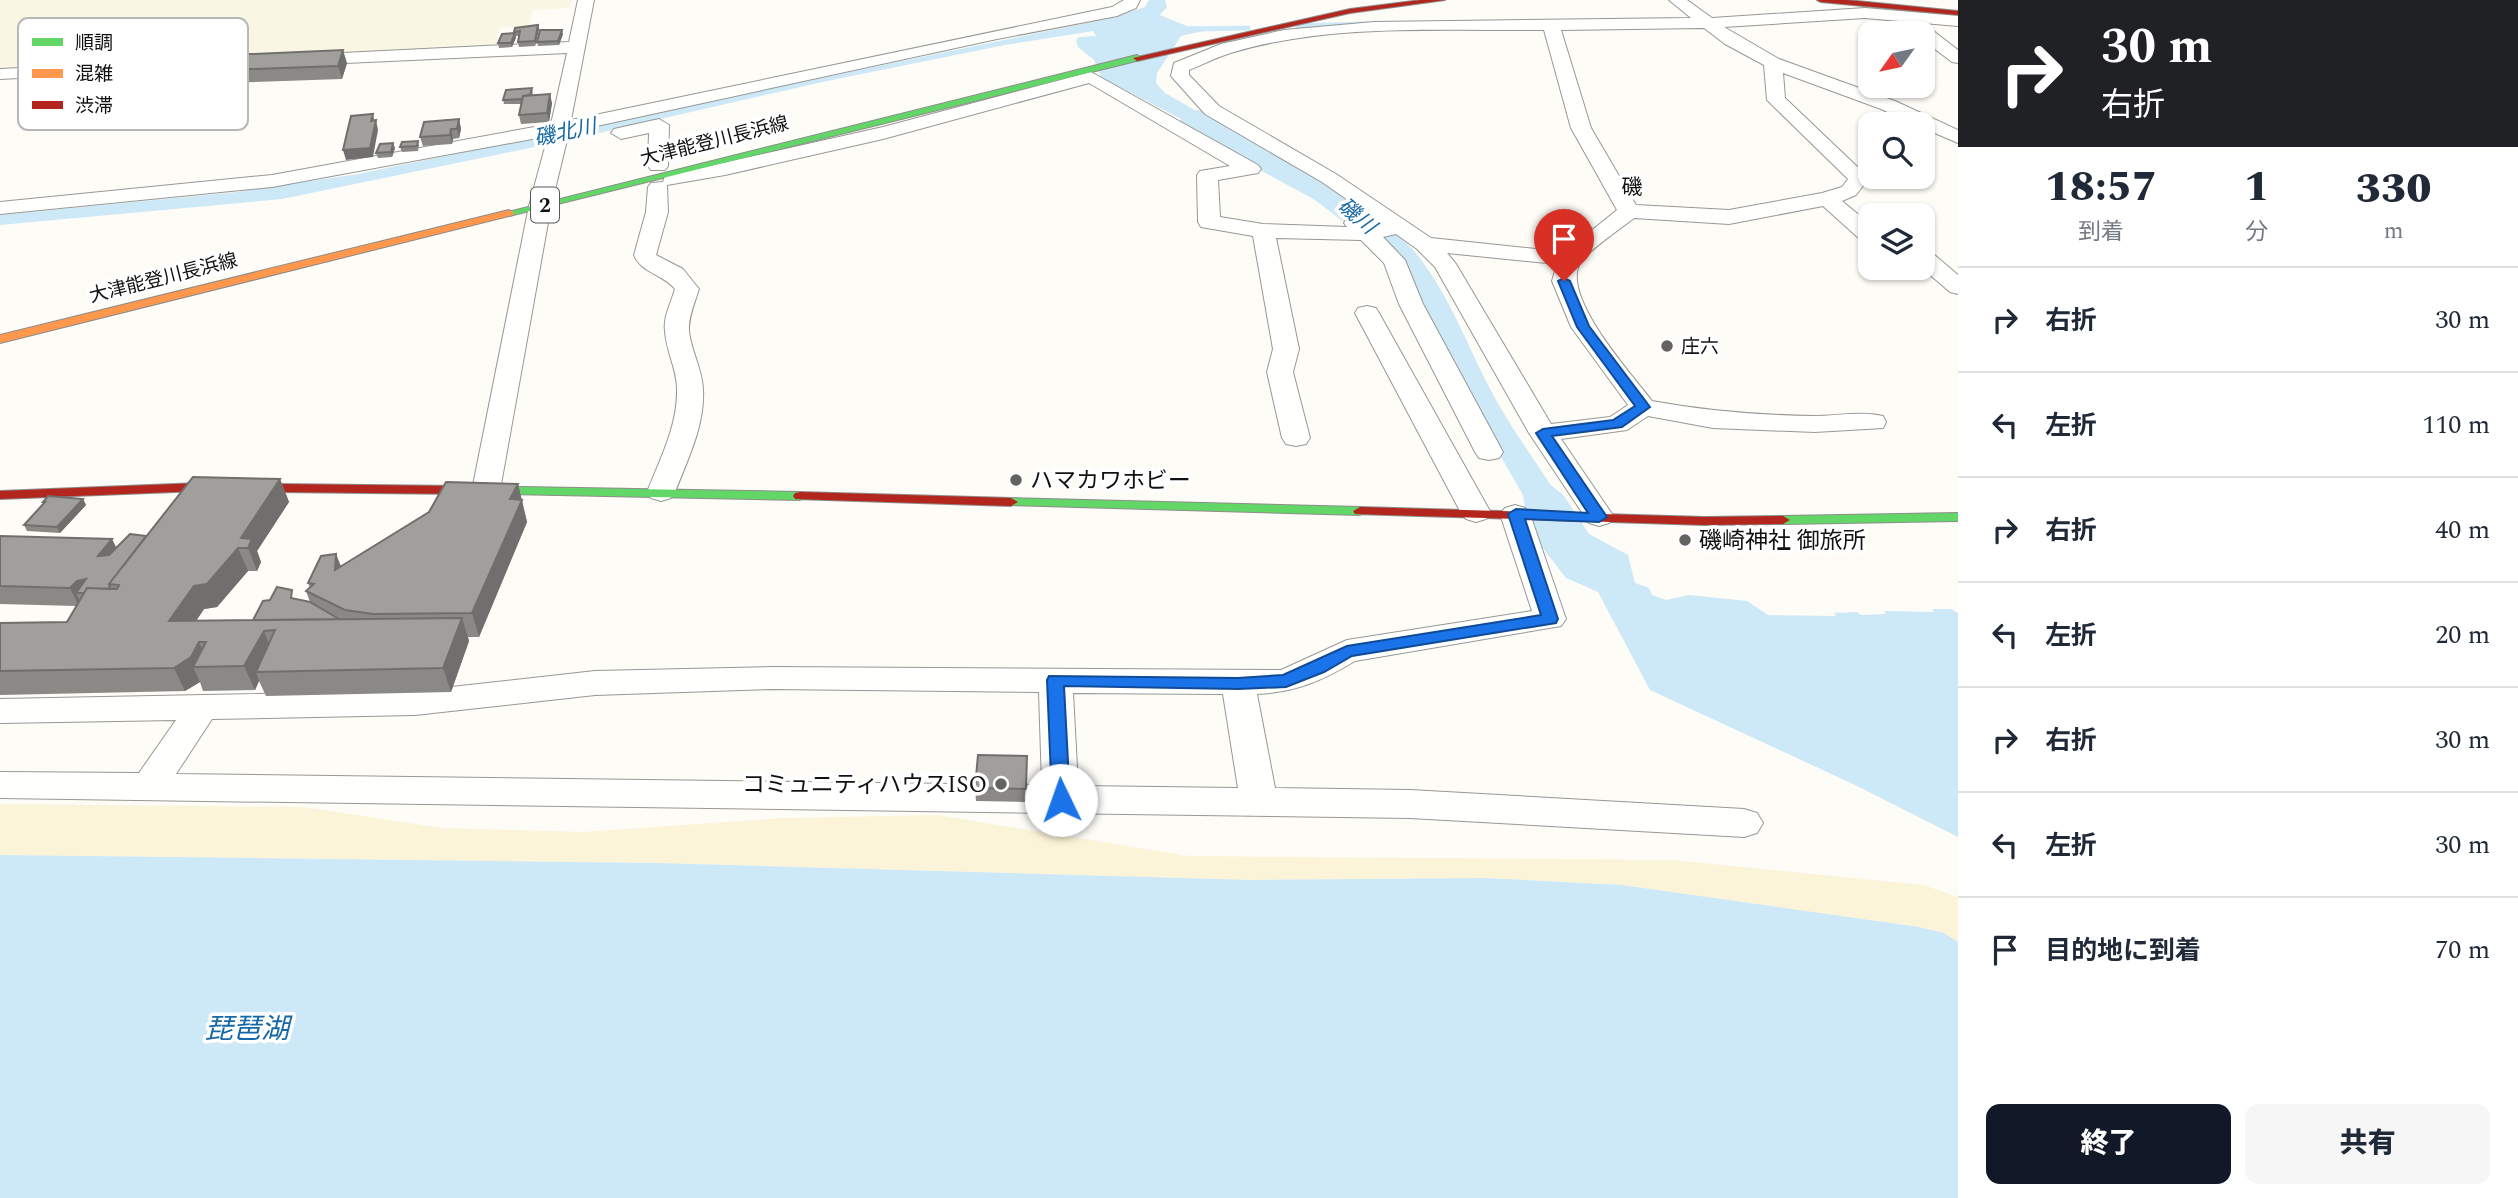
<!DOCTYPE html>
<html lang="ja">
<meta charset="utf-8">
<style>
body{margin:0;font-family:Spectral,"Noto Sans JP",serif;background:#f6f6f7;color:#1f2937;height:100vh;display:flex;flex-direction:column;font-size:26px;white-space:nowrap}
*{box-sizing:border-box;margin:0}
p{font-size:23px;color:#747a83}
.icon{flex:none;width:38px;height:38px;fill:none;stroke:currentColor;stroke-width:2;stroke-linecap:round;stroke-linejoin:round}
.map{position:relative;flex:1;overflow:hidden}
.drawer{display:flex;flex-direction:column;background:#fff;width:560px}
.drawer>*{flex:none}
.top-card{background:#202124;color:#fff;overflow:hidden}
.needle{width:46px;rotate:237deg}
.fabs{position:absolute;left:1858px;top:21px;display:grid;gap:14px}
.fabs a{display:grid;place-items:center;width:77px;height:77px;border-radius:14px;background:#fff;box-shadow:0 2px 5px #0004;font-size:35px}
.pin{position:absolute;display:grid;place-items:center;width:60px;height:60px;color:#fff;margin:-72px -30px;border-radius:50% 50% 50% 0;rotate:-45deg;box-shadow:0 0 7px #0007}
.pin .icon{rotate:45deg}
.me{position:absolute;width:77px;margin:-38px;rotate:357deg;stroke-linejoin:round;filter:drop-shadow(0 0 5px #0008)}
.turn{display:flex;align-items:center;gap:24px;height:147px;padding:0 28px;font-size:32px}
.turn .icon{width:91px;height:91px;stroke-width:2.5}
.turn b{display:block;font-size:49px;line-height:60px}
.eta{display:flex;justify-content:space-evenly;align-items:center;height:119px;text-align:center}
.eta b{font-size:42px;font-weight:800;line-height:49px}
.button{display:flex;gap:14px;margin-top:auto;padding:14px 28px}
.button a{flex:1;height:80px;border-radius:14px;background:#111827;color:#fff;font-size:28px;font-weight:800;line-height:80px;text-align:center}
.button a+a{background:#f6f6f7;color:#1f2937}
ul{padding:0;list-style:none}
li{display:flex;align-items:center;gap:21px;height:105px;padding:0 28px;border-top:2px solid #e0e1e3}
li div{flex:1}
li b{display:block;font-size:26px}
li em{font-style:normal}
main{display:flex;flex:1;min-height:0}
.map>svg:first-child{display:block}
.farmland{fill:#f9f7e4}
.sand{fill:#fcf4d9}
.water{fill:#cde8f7}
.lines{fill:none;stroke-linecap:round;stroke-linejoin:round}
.stream{stroke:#cde8f7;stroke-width:5}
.river{fill:#cde8f7;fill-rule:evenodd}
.street-casing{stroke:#979795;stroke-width:2}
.fast-casing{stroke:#8e8d8b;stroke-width:2}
.slow-casing{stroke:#8e8d8b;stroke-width:2}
.jam-casing{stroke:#8e8d8b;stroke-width:2}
.street{fill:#fffffe;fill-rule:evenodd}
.fast{fill:#63d668;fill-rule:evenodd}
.slow{fill:#ff974d;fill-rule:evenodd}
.jam{fill:#b3261e;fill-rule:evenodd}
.wall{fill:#8a8986}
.shaded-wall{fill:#716f6d}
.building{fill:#a19f9c;stroke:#716f6d;stroke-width:2}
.route{fill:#1a73e8;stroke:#114b97;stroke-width:2}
.poi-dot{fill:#646362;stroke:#fff;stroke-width:2.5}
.labels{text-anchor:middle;stroke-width:7;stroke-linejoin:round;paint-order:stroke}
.far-street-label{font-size:19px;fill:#111;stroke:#fff}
.far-poi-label{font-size:19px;fill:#111;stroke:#fff;text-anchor:start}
.far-water-label{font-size:21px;font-style:italic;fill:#1768a6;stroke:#fff}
.far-quarter-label{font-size:21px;fill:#111;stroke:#fff}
.shield{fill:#fff;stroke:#585858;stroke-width:2}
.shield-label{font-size:21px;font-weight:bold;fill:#111}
.poi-label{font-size:23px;fill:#111;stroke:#fff;text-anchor:start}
.near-water-label{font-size:28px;font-style:italic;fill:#1768a6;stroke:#fff}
.key{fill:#fff;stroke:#b8b8b8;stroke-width:2}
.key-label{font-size:19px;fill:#111}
</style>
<main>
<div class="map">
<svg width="1958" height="1198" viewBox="0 0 1958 1198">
<rect width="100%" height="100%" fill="#fdfcf7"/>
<!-- farmland -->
<path class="farmland" d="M0 0H572L570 8 533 10 529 26 501 27 495 46 0 69Z"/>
<!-- sand -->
<path class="sand" d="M0 804 303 807 442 828 583 832 782 818 937 815 1190 856 1673 860 1924 885 1958 897V942L1944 933 1919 927 1622 885 1485 878 1253 880 657 863 0 855Z"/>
<!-- water -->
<path class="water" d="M1149 0H1165L1167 7 1160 15 1187 26 1221 27 1181 36 1157 73 1156 83 1165 93 1264 150 1261 152 1273 158 1261 161 1101 77 1094 60 1078 47 1076 40 1079 37 1096 36 1093 31 1005 45 827 81 564 141 282 199 0 225V215L237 192 358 174 1115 17 1145 7Z
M1298 171C1337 192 1392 222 1419 257 1449 296 1468 346 1490 389 1507 422 1530 453 1550 484L1564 496 1589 534 1628 555 1635 583 1649 588 1652 595 1666 600 1689 595 1747 601 1768 615 1836 616 1834 613 1857 612 1861 615 1886 614 1884 611 1934 612 1932 609H1951L1958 613V837L1855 785 1650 690 1598 592 1566 578 1528 529 1523 495 1373 234 1320 193 1285 174Z
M0 855 657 863 1253 880 1485 878 1622 885 1919 927 1944 933 1958 942V1198H0Z"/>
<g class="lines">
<!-- stream -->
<path class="stream" d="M1298 26 1366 24
M1196 29 1248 28"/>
<!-- river -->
<path class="river" d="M1198 110 1211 113C1251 135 1355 181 1379 215L1373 223 1359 227 1345 223 1315 200 1185 129 1180 121 1185 113Z"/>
<!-- street casing -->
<g class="street-casing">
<path id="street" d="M578 0H594L571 120 1112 7 1124 0H1140L1136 8 1117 16 997 39 569 132 551 206 500 490 496 496 486 499 476 496 472 490 529 206 548 136 272 187 0 214V202L272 175 551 124 567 53 302 65 293 60 302 55 569 42Z
M1669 0H1687L1712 18 1865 8 1958 16V26L1923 23 1958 50V63L1952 62 1923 40V33H1915L1899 21 1865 18 1724 27 1779 59 1895 101 1958 130V143L1923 128V124H1914L1881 109 1783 73 1785 98 1869 178 1856 195 1842 201 1871 225V244L1863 242 1823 206 1729 224 1634 218C1623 227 1586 252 1580 263 1561 297 1631 373 1652 401 1706 411 1758 415 1813 416 1836 416 1860 411 1883 416L1886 422 1883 428 1815 432 1713 428 1648 416 1627 430 1561 439 1614 517 1609 523 1599 526 1589 523 1529 433 1435 267 1417 249 1396 234 1383 237 1405 260 1423 304 1503 452 1499 458 1489 460 1479 458 1475 452 1399 304 1384 263 1361 240 1276 238 1299 349 1293 372 1310 438 1306 444 1296 446 1286 444 1282 438 1267 372 1273 349 1253 236 1201 227 1198 222 1197 175 1200 171 1230 166 1089 83 883 139 725 175 667 185 668 212 656 255 683 269 699 289C695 302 688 317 689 331 691 351 702 368 703 389 705 425 688 459 675 492L671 498 661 501 651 498 647 492C660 459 678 425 677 389 677 369 666 351 665 331 663 317 671 303 675 289 663 274 641 273 634 255L646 212 648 187 651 183 663 182 665 176 883 127 1091 72 1258 165 1261 169 1258 173 1218 180 1220 217 1263 224 1347 227 1344 223 1347 218C1359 215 1363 219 1372 227L1382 224 1322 182 1205 114 1171 76 1174 63 1221 44 1284 30 1374 22 1691 18ZM1704 28 1725 44 1764 65 1767 100 1848 179 1842 187 1822 193 1729 210 1636 205 1591 128 1561 30ZM1544 30 1571 128 1617 210 1565 252 1431 238 1336 174 1219 106 1189 75V70C1204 64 1219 56 1234 52 1331 23 1444 31 1544 30ZM1447 253 1557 264 1552 281 1571 327 1628 405 1610 417 1551 424 1456 264Z
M243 57 252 62 249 66 0 79V69Z
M659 119 669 125 668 166 665 170H651L648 166 649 133 621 139 611 133 614 129Z
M1923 250 1931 252 1958 275V294L1950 292 1922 268Z
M1367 306 1376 308 1379 313 1491 513 1486 519 1476 522 1466 519 1461 513 1355 313 1358 308Z
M1515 505 1525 508 1530 514 1566 619 1561 626 1355 661C1322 681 1296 692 1257 694L1275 788 1410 790 1744 809 1757 813 1763 823 1757 833 1744 837 1410 818 0 798V772L139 773 176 720 0 723V699L415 691 595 671 772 667 1281 670 1347 640 1532 611 1500 514 1505 508ZM772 689 1039 692 1042 785 176 774 212 719 415 715 595 695ZM1073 693 1223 694 1238 788 1078 786Z"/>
</g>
<!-- fast casing -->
<g class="fast-casing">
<path id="fast" d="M1137 55 1141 58 1140 60 509 216 504 213Z
M459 486 800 492 807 496 800 500 454 493 452 490 454 487Z
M1011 498 1360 507 1367 511 1360 515 1006 505 1004 502Z
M1958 513V521L1783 524 1776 520 1783 516Z"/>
</g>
<!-- slow casing -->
<g class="slow-casing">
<path id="slow" d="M509 210 514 213 513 215 0 343V335Z"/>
</g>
<!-- jam casing -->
<g class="jam-casing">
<path id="jam" d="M1421 0H1445L1350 13 1137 61 1133 58 1350 9Z
M1817 0H1847L1958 11V15L1821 2Z
M200 483 459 486 466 490 459 494 200 491 0 499V491Z
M800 492 1011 498 1018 502 1011 506 795 499 793 496 795 493Z
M1360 507 1705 517 1783 516 1790 520 1783 524 1705 525 1355 514 1353 511Z"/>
</g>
<!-- street -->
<use href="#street" class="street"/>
<!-- fast -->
<use href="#fast" class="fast"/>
<!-- slow -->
<use href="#slow" class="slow"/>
<!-- jam -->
<use href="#jam" class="jam"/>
</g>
<!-- wall -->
<path class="wall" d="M538 25 539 29 535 46 519 47 518 42 519 36H516L512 47 499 48 498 43 514 33V32Z
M563 34 559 45 538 46 537 42Z
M347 63 342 79 199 84 194 71Z
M532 88 533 95 552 103 549 122 521 124 519 115 521 104H504L503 100Z
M459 119 461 129 459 138 453 139 452 144 423 146 420 137Z
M418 141 419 146 418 151 402 152 400 147Z
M395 148 392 157 378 158 376 153Z
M280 479 289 502 257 551 261 562 257 571H248L217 607 204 609 196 621 253 620 296 599 310 602 306 591 310 588 308 583 336 554 341 566 518 484 527 522 479 637H468L469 641 451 692 266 696 259 681 255 690 203 691 200 682 185 691 0 695V623L67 622 77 606 0 604V536L112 539 116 548 146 536Z
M83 499 86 505 60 533 27 531 24 525 44 504 43 502Z
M1027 756 1025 802 976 801 975 788Z"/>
<!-- shaded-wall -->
<path class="shaded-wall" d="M538 25 539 29 535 46V41Z
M562 30 563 34 559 45 558 41Z
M515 33 516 38 512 47 511 43Z
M343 50 347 63 342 79 338 66Z
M550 94 552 103 549 122 547 113Z
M373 114 375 124 376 120 378 130 373 157 346 160 343 150 371 121Z
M459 119 461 129 459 138 457 129Z
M451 129 453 139 452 144 450 135Z
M393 143 395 148 392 157 391 152Z
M280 479 289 502 257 551 261 562 257 571 248 548 241 538Z
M518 484 527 522 479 637 472 613 510 499Z
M83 499 86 505 60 533 57 527Z
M112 539 121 557 98 556Z
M238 548 248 571 217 607 204 609 180 645 169 621 194 586Z
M336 554 344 577 335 570Z
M86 579 76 593 81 604 79 606 70 588 77 581Z
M462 618 469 641 451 692 443 668Z
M264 631 273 654 256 672 259 681 255 690 244 666Z
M199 642 210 665 193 667 200 682 185 691 174 668Z"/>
<!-- building -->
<path class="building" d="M538 25 535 41 518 42 520 31 514 32 515 28Z
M540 30H562L558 41 537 42Z
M515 33 511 43H498L502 34Z
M343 50 338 66 194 71 206 56Z
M532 88 530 95 523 96 522 99 503 100 506 90Z
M550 94 547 113 519 115 523 96Z
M373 114 371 121 376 120 370 148 343 150 351 116Z
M459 119 457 129H451L450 135 420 137 424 122Z
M418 141 417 146 400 147 402 142Z
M393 143 391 152 376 153 380 144Z
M193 477 280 479 241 538 252 539 248 548H238L207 584 194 586 169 621 462 618 443 668 256 672 275 630 264 631 244 666 193 667 206 642H199L191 657 174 668 0 671V623L67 622 87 588 117 589 119 585 109 584Z
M446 482 518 484 510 499 522 500 472 613 373 614 345 610 306 591 314 584 308 583 321 556 336 554 335 570 429 512Z
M48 496 83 499 57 527 24 525 45 502H43Z
M130 534 146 536 109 584 110 586 108 589 87 588 84 593H76L86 579 77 581 70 588 0 586V536L112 539 98 556 109 555Z
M277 587 292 590 291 598 310 602 339 619 253 620 263 601 270 600Z
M978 755 1027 756 1026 789 975 788Z"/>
<!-- route -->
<path class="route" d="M1564 278 1570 281 1589 326 1650 407 1622 427 1552 436 1607 517 1599 522 1525 519 1558 619 1556 623 1352 656 1324 672 1286 687 1238 689 1064 686 1070 800 1068 805H1054L1052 800 1047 680 1049 676 1238 678 1283 675 1347 646 1541 615 1508 514 1516 509 1588 513 1536 433 1543 429 1613 420 1635 406 1577 327 1558 281Z"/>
<!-- markers -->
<g class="poi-dot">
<circle cx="1667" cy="346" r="7"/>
<circle cx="1016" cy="480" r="7"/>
<circle cx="1685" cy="540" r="7"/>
<circle cx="1001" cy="784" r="7"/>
</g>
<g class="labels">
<!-- far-street labels -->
<g class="far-street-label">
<text transform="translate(714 140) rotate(-14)" y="7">大津能登川長浜線</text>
<text transform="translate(163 277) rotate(-14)" y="7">大津能登川長浜線</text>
</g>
<!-- far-poi labels -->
<g class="far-poi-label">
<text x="1681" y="353">庄六</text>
</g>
<!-- far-water labels -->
<g class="far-water-label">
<text transform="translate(565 132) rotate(-12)" y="7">磯北川</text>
<text transform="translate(1357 216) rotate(40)" y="7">磯川</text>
</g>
<!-- far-quarter labels -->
<g class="far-quarter-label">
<text x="1632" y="194">磯</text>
</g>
<!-- shield labels -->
<rect class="shield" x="531" y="187.5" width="28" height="35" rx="5"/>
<g class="shield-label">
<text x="545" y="212">2</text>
</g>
<!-- poi labels -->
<g class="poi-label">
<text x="1030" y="488">ハマカワホビー</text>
<text x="1699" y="548">磯崎神社 御旅所</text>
<text x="987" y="792" text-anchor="end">コミュニティハウスISO</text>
</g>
<!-- near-water labels -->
<g class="near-water-label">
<text x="247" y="1038">琵琶湖</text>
</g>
</g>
<!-- legend -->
<rect x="18" y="18" width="230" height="112" rx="10" class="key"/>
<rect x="32" y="38" width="31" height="8" fill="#63d668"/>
<rect x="32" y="69" width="31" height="9" fill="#ff974d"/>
<rect x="32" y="101" width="31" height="8" fill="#b3261e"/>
<g class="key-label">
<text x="75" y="49">順調</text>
<text x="75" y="80">混雑</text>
<text x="75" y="112">渋滞</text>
</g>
</svg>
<div class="fabs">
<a><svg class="needle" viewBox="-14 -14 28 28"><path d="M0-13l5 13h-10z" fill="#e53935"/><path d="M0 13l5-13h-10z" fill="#747a83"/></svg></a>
<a><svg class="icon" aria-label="search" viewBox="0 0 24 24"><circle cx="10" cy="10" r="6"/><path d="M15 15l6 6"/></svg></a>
<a><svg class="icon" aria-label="layers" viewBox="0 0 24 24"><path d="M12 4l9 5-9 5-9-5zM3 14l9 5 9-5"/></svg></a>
</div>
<div class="pin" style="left:1564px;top:281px;background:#d93025"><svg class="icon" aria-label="arrive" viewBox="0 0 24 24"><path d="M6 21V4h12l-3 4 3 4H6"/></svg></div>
<svg class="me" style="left:1061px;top:800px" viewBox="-20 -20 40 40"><circle r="19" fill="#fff"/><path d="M0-13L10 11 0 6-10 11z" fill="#1a73e8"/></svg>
</div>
<section class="drawer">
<div class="top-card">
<div class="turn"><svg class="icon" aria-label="right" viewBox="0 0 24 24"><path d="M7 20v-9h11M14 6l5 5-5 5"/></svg><div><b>30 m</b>右折</div></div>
</div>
<div class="eta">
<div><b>18:57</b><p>到着</p></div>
<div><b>1</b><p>分</p></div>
<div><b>330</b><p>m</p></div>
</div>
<ul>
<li><svg class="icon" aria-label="right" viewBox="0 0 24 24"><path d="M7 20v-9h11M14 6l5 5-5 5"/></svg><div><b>右折</b></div><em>30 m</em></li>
<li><svg class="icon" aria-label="left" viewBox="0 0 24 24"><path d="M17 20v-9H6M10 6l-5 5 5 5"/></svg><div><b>左折</b></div><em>110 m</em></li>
<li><svg class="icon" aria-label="right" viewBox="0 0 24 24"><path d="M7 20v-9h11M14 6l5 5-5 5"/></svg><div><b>右折</b></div><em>40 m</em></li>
<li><svg class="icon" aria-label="left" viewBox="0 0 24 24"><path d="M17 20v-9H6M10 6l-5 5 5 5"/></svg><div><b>左折</b></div><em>20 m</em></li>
<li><svg class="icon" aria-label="right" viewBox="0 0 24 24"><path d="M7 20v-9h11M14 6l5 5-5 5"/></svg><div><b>右折</b></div><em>30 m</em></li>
<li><svg class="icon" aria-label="left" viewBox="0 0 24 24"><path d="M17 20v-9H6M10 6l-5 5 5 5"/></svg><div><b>左折</b></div><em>30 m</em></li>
<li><svg class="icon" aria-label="arrive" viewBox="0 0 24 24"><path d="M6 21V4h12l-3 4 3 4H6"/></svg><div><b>目的地に到着</b></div><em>70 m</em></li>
</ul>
<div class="button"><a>終了</a><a>共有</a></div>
</section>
</main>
